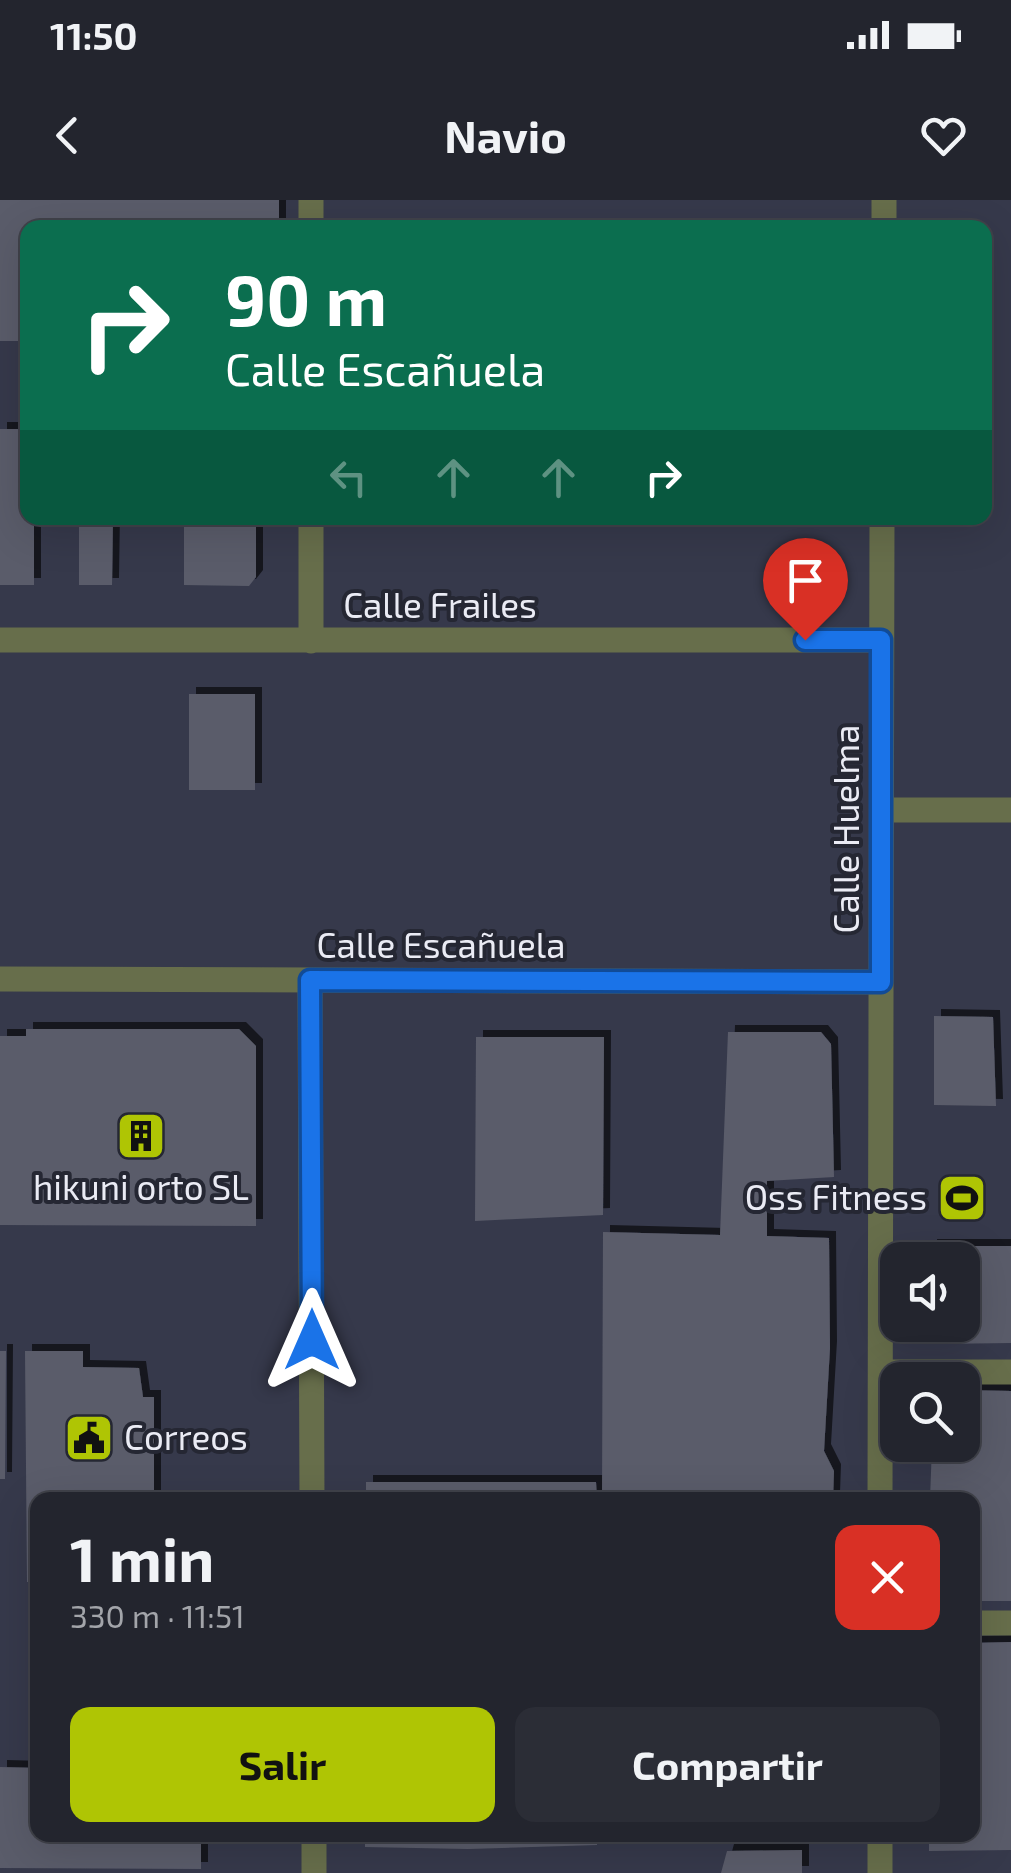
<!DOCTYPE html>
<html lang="es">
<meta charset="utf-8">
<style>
body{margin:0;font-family:"Exo 2",sans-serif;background:#2b2d36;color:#f1f3f6;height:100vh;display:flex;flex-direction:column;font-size:38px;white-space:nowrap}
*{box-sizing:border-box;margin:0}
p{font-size:32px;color:#a3a5aa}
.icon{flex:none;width:55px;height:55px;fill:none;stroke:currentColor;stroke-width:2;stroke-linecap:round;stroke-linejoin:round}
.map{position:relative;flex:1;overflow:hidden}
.details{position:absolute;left:30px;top:1292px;width:950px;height:350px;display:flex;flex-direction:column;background:#23252e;border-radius:20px;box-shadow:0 10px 40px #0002,0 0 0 2px #40424a}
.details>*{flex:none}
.banner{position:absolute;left:20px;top:20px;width:972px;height:305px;border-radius:20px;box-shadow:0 10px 40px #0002,0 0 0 2px #40424a;background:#0b6e4f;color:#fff;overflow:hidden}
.controls{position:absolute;left:880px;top:1042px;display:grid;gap:20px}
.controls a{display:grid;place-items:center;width:100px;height:100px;border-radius:20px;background:#23252e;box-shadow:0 10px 40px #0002,0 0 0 2px #40424a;font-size:50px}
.pin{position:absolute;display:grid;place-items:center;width:85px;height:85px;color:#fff;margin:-102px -42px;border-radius:50% 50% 50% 0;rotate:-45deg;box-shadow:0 0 10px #0007}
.pin .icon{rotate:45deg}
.me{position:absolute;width:110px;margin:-55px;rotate:0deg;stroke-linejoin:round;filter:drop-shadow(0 0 8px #0008)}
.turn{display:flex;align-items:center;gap:35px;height:210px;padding:0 40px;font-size:45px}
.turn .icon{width:130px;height:130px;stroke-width:2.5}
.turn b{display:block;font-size:70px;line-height:85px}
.lanes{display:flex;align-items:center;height:95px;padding:0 40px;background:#0003;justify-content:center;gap:50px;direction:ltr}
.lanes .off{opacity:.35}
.round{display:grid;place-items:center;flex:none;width:105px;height:105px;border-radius:20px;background:#2b2d36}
.summary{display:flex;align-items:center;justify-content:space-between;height:170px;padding:0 40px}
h1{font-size:60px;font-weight:700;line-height:75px}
.action{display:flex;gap:20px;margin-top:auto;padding:20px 40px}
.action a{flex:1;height:115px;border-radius:20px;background:#afc504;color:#111;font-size:40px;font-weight:700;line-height:115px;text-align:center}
.action a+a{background:#2b2d36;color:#f1f3f6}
.status{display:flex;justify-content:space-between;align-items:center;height:70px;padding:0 50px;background:#23252e;direction:ltr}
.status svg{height:28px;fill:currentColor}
header{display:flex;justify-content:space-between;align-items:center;height:130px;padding:0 40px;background:#23252e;font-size:45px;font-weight:700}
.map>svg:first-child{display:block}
.built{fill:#36394b;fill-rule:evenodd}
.building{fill:#5a5c6a;filter:url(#shadow)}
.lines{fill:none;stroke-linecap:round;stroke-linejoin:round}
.minor{stroke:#676e4b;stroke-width:25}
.route-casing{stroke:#114b97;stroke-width:25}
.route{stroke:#1a73e8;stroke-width:18}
.labels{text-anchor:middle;stroke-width:8;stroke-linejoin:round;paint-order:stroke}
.street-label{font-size:35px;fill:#eaebf4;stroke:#252733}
.poi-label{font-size:35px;fill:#eaebf4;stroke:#252733}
</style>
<div class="status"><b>11:50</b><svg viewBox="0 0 49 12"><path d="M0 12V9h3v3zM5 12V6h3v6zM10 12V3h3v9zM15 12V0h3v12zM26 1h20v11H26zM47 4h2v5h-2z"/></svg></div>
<header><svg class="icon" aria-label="back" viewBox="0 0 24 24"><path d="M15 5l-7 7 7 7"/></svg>Navio<svg class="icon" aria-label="heart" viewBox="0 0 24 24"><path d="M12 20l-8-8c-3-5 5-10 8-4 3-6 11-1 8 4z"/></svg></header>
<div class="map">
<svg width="1011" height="1673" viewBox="0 0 1011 1673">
<defs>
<filter id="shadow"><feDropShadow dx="7" dy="-7" stdDeviation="0" flood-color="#0009"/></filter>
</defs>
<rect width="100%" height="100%" fill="#2f313d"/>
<!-- built -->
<path class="built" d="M0 0H1011V1673H0ZM28 28H985V318H28ZM898 1060H962V1125H898ZM898 1180H962V1245H898ZM38 1300H972V1635H38Z"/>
<!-- building -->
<path class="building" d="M0 0H279V28H28V141H0Z
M0 229H28V318H34V385H0Z
M79 318H113L112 385H79Z
M184 318H256V377L249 386 184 385Z
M189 494H255V590H189Z
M934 816 993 817 996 906 934 905Z
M26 829H239L256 846V1026L0 1025V836H26Z
M728 832H821L831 844 834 977 767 981V1036L829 1038 830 1148 824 1251 834 1271 833 1300H602L603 1032 720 1035Z
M476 837H604L603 1015 475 1021Z
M930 1046H1011V1143L936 1144V1125H962V1060H931Z
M0 1151H6L5 1279H0Z
M25 1151H83V1167L139 1168 143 1197H154V1300H38V1382H27Z
M962 1190 1011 1191V1401H972V1300H930L932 1245H962Z
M366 1282H596L597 1300H366Z
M1011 1442V1650L929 1651V1635H972V1443Z
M0 1567 38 1568V1635H201V1669L0 1668Z
M365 1635H597V1645L468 1649 365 1647Z
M802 1650V1673H721L727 1651Z"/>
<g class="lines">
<!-- minor -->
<path class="minor" d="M311 0V28
M884 28V0
M311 318V441
M0 440H881
M883 610H1011
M0 779 881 782
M310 781 312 1300
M881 1172H1011
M880 1300 882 318
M972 1423H1011
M314 1635V1673
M880 1635V1673"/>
</g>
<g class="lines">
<!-- route casing -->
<g class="route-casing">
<path id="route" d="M312 1140 310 780 881 782V440H805"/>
</g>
<!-- route -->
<use href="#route" class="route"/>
</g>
<!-- icons -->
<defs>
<g id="building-square" transform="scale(2.5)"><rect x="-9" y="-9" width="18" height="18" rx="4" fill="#afc504" stroke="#252733"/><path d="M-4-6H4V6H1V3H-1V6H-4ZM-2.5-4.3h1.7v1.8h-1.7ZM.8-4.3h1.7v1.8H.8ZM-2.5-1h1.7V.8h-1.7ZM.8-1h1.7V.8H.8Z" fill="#111"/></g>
<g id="stadium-square" transform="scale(2.5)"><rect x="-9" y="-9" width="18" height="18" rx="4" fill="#afc504" stroke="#252733"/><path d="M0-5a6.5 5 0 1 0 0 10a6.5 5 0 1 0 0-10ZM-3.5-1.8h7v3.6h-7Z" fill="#111"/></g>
<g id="civic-square" transform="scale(2.5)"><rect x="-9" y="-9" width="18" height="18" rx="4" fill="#afc504" stroke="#252733"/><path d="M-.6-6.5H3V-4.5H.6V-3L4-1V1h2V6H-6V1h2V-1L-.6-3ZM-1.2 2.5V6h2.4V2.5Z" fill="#111"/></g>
</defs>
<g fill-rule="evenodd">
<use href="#building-square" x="141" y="936"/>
<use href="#stadium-square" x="962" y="998"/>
<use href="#civic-square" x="89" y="1238"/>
</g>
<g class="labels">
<!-- street labels -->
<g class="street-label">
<text x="440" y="418">Calle Frailes</text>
<text transform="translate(847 629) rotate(-90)" y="12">Calle Huelma</text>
<text x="441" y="758">Calle Escañuela</text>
</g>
<!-- poi labels -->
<g class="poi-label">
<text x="141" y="1000">hikuni orto SL</text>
<text x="927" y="1010" text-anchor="end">Oss Fitness</text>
<text x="124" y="1250" text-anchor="start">Correos</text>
</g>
</g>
</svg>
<div class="controls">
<a><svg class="icon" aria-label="sound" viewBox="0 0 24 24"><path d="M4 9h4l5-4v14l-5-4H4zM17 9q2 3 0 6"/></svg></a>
<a><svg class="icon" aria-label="search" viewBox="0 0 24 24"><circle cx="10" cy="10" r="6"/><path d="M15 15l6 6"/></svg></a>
</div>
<div class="pin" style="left:805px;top:440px;background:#d93025"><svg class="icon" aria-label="arrive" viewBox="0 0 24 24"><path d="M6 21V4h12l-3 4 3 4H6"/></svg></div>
<svg class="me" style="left:312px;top:1140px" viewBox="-20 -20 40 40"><path d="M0-17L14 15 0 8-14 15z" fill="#1a73e8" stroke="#fff" stroke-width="4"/></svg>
<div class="banner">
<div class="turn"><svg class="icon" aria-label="right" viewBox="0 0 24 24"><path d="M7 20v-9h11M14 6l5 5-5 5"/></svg><div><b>90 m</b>Calle Escañuela</div></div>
<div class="lanes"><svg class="icon off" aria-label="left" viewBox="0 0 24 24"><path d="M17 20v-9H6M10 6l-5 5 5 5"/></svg><svg class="icon off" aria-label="ahead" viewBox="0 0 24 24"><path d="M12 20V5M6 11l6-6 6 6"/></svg><svg class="icon off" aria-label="ahead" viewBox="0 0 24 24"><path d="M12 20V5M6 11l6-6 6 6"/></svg><svg class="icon" aria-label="right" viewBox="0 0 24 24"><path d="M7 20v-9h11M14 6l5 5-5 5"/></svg></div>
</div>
<section class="details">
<div class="summary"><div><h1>1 min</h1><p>330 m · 11:51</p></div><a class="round" style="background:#d93025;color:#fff"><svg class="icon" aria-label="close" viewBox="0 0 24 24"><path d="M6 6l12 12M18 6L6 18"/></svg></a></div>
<div class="action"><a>Salir</a><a>Compartir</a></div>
</section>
</div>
